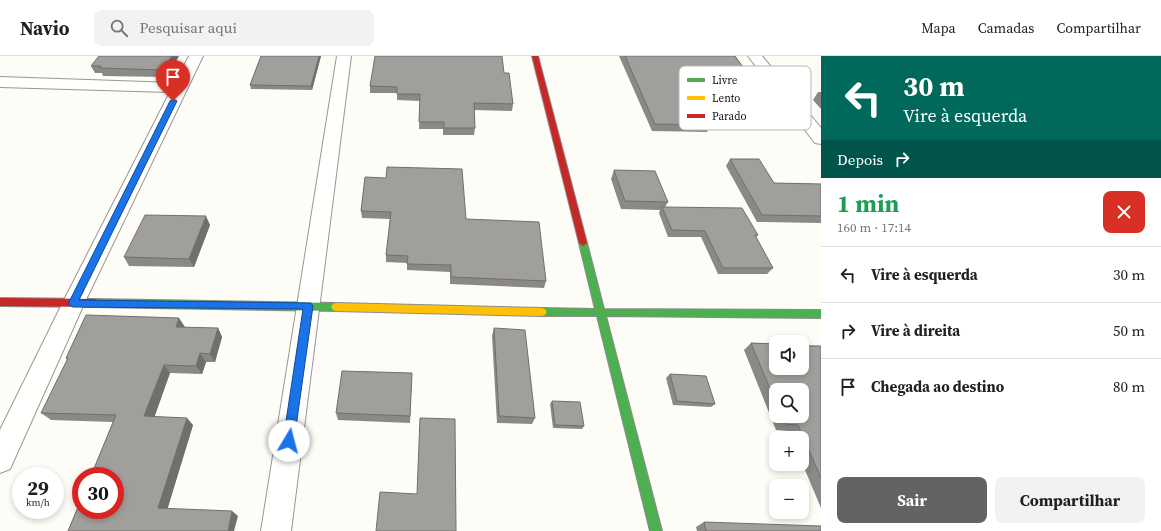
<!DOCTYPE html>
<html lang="pt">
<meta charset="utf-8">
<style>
body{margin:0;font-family:"Source Serif 4",serif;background:#f2f2f2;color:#202124;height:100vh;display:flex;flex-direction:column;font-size:15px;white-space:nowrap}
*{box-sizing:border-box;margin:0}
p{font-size:13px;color:#757577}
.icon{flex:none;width:22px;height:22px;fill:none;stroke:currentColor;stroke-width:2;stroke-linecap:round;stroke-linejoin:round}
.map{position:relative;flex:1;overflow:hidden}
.sheet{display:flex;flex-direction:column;background:#fff;width:340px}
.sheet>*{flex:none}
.banner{background:#00695c;color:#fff;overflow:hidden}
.fabs{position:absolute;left:769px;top:279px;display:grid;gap:8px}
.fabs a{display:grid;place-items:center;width:40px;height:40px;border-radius:8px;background:#fff;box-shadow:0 2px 6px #0003;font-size:20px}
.speed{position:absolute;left:12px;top:411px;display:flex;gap:8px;font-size:20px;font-weight:700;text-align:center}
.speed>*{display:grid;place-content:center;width:52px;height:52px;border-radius:50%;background:#fff;box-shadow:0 2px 6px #0003;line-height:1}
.speed small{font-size:10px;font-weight:400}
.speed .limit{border:6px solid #d22;background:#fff;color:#111}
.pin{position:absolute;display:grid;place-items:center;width:34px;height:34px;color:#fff;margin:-41px -17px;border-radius:50% 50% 50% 0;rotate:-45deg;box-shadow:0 0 4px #0007}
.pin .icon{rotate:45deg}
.me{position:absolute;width:44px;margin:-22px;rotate:8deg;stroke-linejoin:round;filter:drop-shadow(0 0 3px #0008)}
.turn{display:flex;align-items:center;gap:14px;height:84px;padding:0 16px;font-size:18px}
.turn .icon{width:52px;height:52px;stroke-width:2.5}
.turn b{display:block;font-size:28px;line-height:34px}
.then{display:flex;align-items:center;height:38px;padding:0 16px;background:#0003;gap:8px;font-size:15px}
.round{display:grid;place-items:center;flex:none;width:42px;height:42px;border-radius:8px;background:#f2f2f2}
.summary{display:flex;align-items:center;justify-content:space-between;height:68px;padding:0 16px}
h1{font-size:24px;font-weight:700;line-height:30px;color:#1e9e55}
.cta{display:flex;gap:8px;margin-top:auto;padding:8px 16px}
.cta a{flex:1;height:46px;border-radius:8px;background:#646362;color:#fff;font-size:16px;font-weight:700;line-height:46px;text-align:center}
.cta a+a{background:#f2f2f2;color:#202124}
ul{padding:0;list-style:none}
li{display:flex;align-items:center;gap:12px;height:56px;padding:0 16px;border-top:1px solid #e0e0e0}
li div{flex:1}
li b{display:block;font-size:15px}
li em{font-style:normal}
header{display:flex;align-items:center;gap:24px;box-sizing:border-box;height:56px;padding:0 20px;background:#fff;border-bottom:1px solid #e0e0e0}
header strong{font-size:19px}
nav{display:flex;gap:22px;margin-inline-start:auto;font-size:14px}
.search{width:280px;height:36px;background:#f2f2f2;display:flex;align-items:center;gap:10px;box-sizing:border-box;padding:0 14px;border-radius:8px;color:#757577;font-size:15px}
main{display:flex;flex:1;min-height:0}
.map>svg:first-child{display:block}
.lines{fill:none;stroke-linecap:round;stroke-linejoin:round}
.street-casing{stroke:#979795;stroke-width:2}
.fast-casing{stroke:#8e8d8b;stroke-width:2}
.slow-casing{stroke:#8e8d8b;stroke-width:2}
.jam-casing{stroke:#8e8d8b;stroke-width:2}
.street{fill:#fffffe;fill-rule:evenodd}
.fast{fill:#4caf50;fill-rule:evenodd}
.slow{fill:#ffc107;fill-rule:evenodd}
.jam{fill:#c62828;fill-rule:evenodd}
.wall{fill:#8a8986;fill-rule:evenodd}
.shaded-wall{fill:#716f6d}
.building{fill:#a19f9c;stroke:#716f6d}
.route{fill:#1a73e8;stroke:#114b97}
.key{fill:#fff;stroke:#b8b8b8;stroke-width:1}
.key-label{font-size:11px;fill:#111}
</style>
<header>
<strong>Navio</strong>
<div class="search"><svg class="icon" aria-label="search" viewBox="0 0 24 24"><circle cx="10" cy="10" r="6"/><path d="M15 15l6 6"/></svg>Pesquisar aqui</div>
<nav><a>Mapa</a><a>Camadas</a><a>Compartilhar</a></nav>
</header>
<main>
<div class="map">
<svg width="821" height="475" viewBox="0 0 821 475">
<rect width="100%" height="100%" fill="#fdfcf7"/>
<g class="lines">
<!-- street casing -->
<g class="street-casing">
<path id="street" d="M189 0H203L84 248 10 413 0 417V374L62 248 170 36 0 31V21L175 27Z
M337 0H351L291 475H261Z
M748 0H762L821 72V88L815 87Z"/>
</g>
<!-- fast casing -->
<g class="fast-casing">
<path id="fast" d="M583 184 587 187 604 253 821 254V262L606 260 662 475H650L597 260H542L539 259 537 256 539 253 542 252 595 253 579 187Z
M94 243 336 247 339 248 341 251 339 254 336 255 94 251 91 250 89 247 91 244Z"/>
</g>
<!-- slow casing -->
<g class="slow-casing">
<path id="slow" d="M336 247 542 252 545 253 547 256 545 259 542 260 336 255 333 254 331 251 333 248Z"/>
</g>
<!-- jam casing -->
<g class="jam-casing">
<path id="jam" d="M532 0H538L587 187 583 190 579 187Z
M0 242 94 243 97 244 99 247 97 250 94 251 0 250Z"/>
</g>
<!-- street -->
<use href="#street" class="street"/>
<!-- fast -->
<use href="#fast" class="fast"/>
<!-- slow -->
<use href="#slow" class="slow"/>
<!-- jam -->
<use href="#jam" class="jam"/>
</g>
<!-- wall -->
<path class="wall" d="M99 0H179L166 21 103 20 102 17H95L91 10Z
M261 0H321L312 34 251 33 250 29Z
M619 0H735L756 29 752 36 691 35 710 69 707 76 652 75Z
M504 17 513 48 512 55 474 54 475 72 474 79H443V73H419L420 45 397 44V37H370V30Z
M818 36H821V53L813 44Z
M730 103 774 127 821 128V167L757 166 726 110Z
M614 114 668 146 665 151 758 179 756 181 773 212 767 218H718L701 181H668L659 157 660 154 621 153 611 123Z
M365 121 466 163 546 225 544 232 450 228V216L407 214V207L386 206V199L390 163 362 162 361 155Z
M210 169 194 211 129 210 124 201Z
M185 271V272H218L222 281 215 306H206L202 318 170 317 154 361 193 369 167 453 238 460 68 475 113 366 51 364 41 357 67 304 66 302Z
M494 272 535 362 532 368 497 367 492 280Z
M751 287 821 290V452L802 407V382H791L788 375 776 374 744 294ZM776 334 802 360H776Z
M412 317 410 367 338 364 336 357Z
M670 318 715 348 711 351 673 349 666 322Z
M552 345 584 370 582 373 553 372 550 348Z
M704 466 821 475H697L696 471Z"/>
<!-- shaded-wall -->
<path class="shaded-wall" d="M172 0H179L166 21 163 14Z
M319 0H321L312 34 311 30Z
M206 160 210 169 194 211 189 203Z
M179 262 185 271 182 280 176 271Z
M218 272 222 281 215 306 210 298Z
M200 297 206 306 202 318 196 310Z
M164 309 170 317 152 368 144 360Z
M187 362 193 369 166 458 158 452Z
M232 455 238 460 234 475H228Z"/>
<!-- building -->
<path class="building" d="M99 0H172L163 14 100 12 101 10H91Z
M261 0H319L311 30 250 29Z
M375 0H502L504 17H509L513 48 474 47 475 72H444V66H419L420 38H397V31L370 30Z
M625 0H735L756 29 687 28 710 69 655 68Z
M730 103H759L774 127 821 128V160L762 159Z
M387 111 462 113 466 163 539 166 546 225 451 221V209L407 208 408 200 386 199 391 156 361 155 365 121 386 122Z
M614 114 655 115 668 146 625 145Z
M662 151 742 152 758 179H755L773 212H723L705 175 672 174Z
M145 159 206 160 189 203 124 201Z
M86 259 179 262 176 271 218 272 210 298 200 297 196 310 164 309 144 360 187 362 158 452 232 455 228 475H68L81 444V454H115V420H91L116 359 41 357 68 302H66Z
M494 272 525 274 535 362 499 360Z
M751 287 776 288V312H802V290H821V422L798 369 785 368 782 360H802V334H776V347Z
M342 315 412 317 410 360 336 357Z
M670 318 706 320 715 348 677 345Z
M552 345 580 346 584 370 555 369Z
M420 362 455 363 456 475H376L380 436 417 438Z
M704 466 821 470V475H706Z"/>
<!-- route -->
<path class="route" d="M173 43 177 45 79 244 311 247 313 250 294 385 293 389 289 390 285 389 283 385 303 253 73 251 68 248 170 45Z"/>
<!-- legend -->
<rect x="679" y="10" width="132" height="64" rx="6" class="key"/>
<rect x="687" y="22" width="18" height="4" fill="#4caf50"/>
<rect x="687" y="40" width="18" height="4" fill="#ffc107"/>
<rect x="687" y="58" width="18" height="4" fill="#c62828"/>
<g class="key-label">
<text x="712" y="28">Livre</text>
<text x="712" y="46">Lento</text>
<text x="712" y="64">Parado</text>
</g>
</svg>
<div class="fabs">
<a><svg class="icon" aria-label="sound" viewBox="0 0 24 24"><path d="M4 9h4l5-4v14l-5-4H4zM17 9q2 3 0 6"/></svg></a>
<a><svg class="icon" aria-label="search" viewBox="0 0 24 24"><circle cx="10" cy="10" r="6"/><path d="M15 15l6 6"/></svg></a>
<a>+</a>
<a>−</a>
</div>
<div class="speed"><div>29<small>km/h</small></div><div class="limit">30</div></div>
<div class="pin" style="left:173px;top:45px;background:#d93025"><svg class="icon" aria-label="arrive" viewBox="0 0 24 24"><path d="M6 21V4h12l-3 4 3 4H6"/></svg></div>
<svg class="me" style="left:289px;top:385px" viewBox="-20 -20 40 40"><circle r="19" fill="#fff"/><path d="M0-13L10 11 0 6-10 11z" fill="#1a73e8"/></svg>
</div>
<section class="sheet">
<div class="banner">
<div class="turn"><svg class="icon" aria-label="left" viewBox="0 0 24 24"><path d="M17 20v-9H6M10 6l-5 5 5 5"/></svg><div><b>30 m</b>Vire à esquerda</div></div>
<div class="then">Depois<svg class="icon" aria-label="right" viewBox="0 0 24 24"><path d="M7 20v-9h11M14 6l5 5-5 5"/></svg></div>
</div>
<div class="summary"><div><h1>1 min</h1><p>160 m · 17:14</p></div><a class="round" style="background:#d93025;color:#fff"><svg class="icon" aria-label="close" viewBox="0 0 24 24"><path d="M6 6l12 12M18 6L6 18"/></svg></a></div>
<ul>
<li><svg class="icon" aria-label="left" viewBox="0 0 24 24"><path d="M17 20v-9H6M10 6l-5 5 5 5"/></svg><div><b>Vire à esquerda</b></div><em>30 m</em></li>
<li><svg class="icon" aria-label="right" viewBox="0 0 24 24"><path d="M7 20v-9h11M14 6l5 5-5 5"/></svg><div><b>Vire à direita</b></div><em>50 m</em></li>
<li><svg class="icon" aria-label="arrive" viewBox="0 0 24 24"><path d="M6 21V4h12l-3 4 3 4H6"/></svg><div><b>Chegada ao destino</b></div><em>80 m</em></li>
</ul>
<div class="cta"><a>Sair</a><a>Compartilhar</a></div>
</section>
</main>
